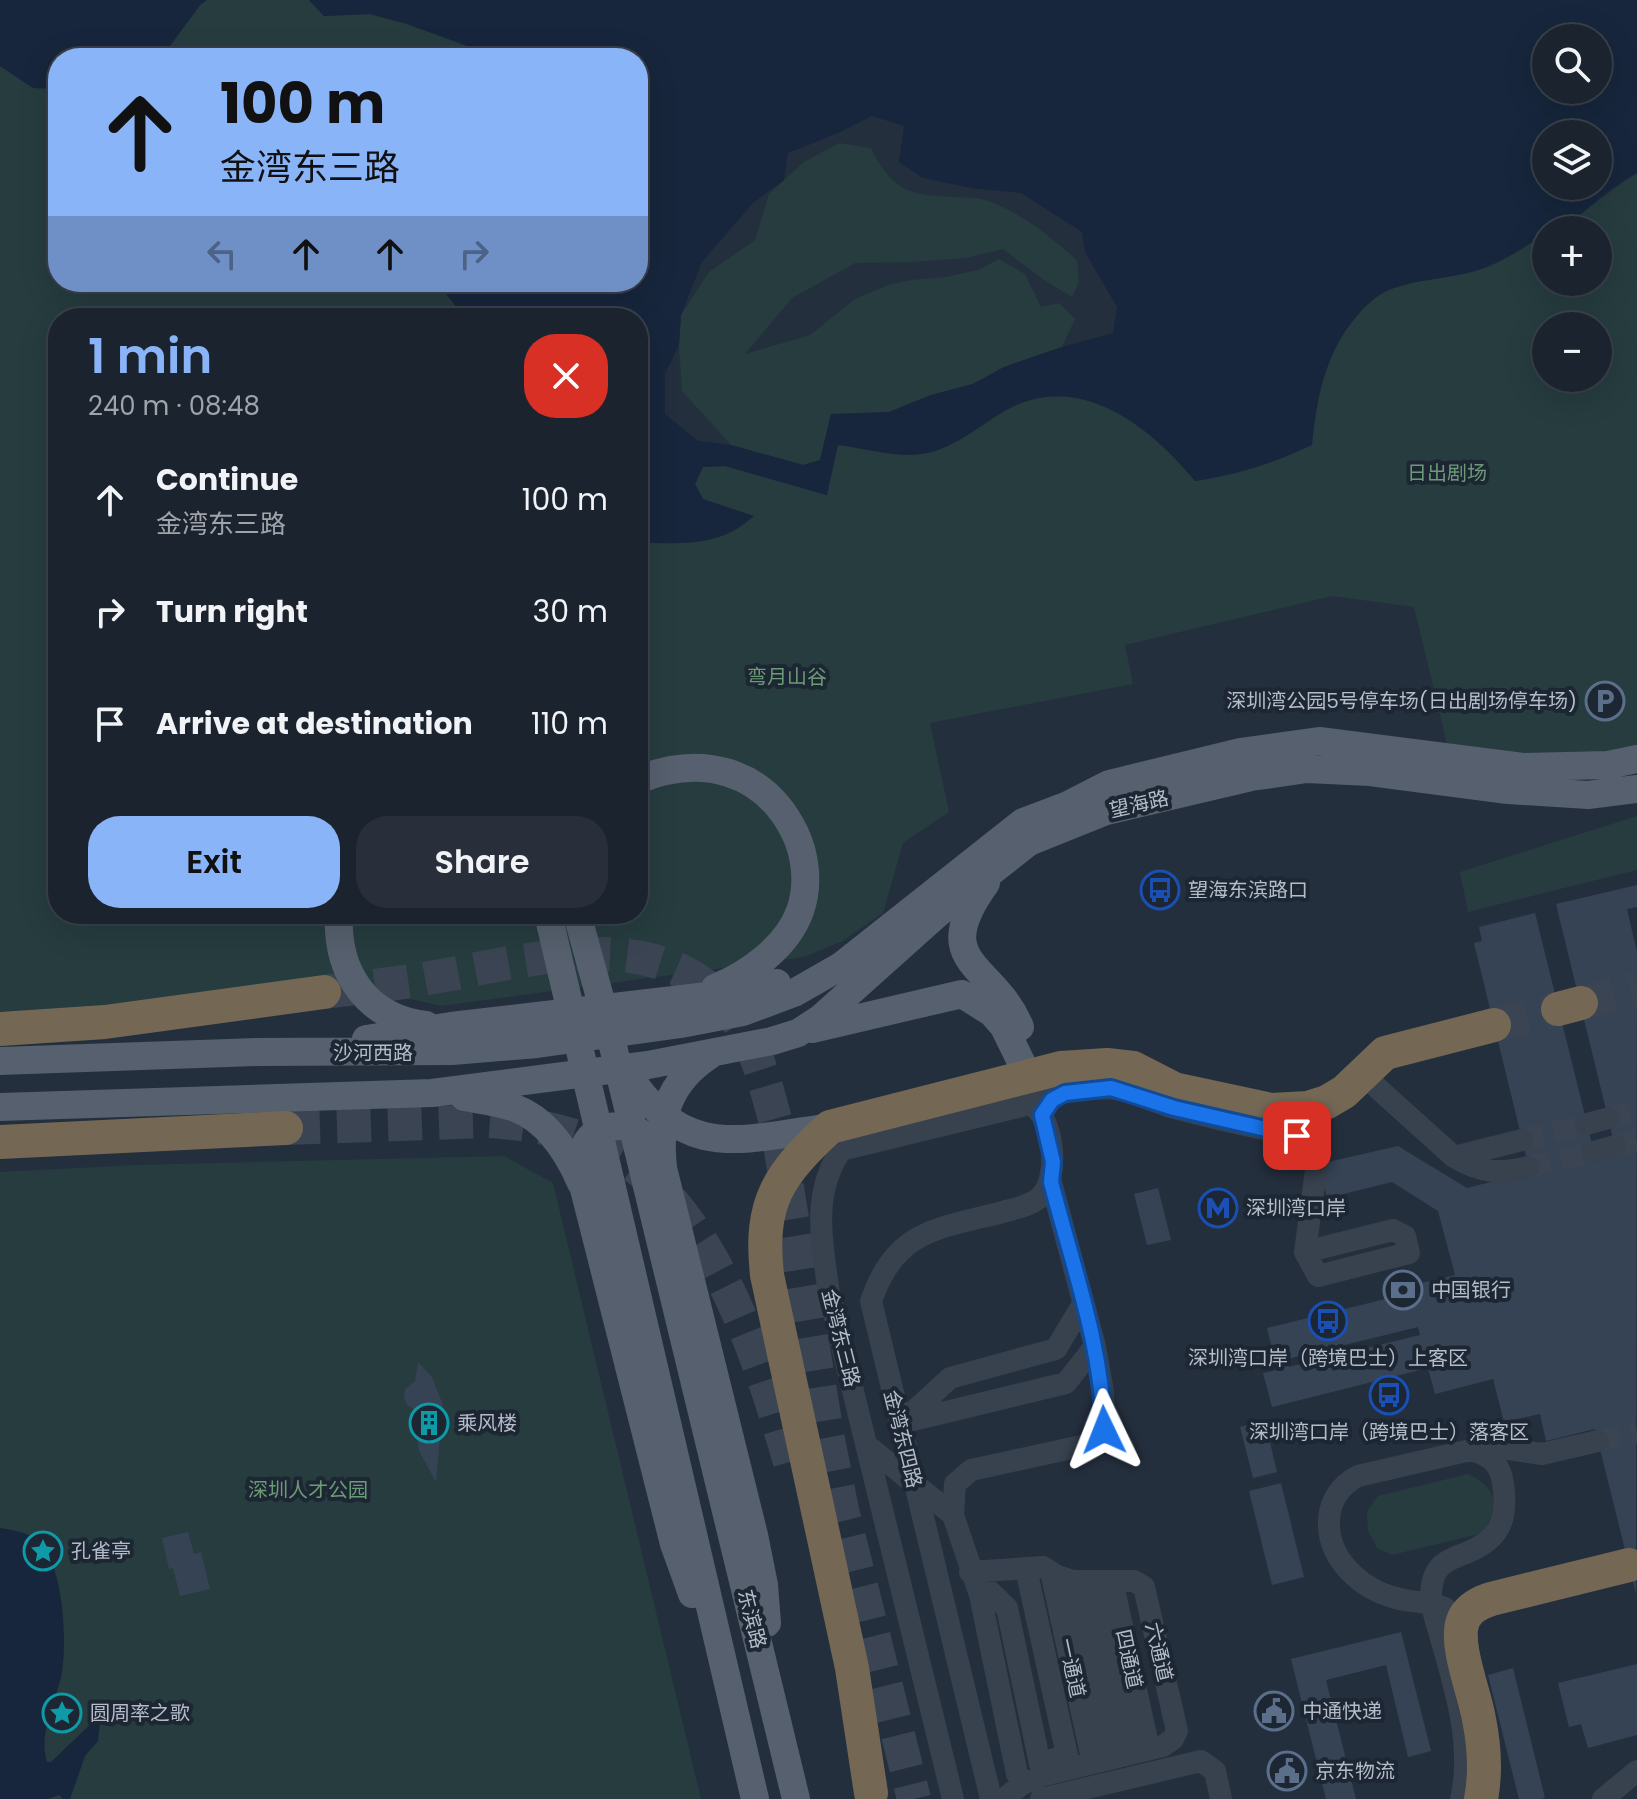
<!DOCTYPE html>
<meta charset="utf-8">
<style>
body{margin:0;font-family:Poppins,"Noto Sans SC",sans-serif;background:#282f3a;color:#f1f3f6;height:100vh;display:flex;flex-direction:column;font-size:30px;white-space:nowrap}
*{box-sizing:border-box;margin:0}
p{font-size:26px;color:#a0a4aa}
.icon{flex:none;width:44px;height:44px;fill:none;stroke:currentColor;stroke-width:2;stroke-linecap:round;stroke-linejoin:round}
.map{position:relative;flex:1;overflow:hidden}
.side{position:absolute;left:48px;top:308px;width:600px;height:616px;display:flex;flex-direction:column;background:#1b232e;border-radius:32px;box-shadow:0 8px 32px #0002,0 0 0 2px #39404a}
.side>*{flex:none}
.top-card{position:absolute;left:48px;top:48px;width:600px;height:244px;border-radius:32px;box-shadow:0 8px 32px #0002,0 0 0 2px #39404a;background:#8ab4f8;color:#111;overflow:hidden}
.fabs{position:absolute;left:1532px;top:24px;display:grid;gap:16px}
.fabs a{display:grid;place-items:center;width:80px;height:80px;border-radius:50%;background:#1b232e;box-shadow:0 8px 32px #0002,0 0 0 2px #39404a;font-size:40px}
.pin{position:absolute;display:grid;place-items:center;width:68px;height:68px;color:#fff;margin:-34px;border-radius:16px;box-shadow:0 4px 12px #0006}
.me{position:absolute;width:88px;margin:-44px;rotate:358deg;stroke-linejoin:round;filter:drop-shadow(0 0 6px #0008)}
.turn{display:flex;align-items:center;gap:28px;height:168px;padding:0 40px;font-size:36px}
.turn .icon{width:104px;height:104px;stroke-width:2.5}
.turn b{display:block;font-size:56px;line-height:68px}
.lanes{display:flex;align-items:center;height:76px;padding:0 40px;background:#0003;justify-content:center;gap:40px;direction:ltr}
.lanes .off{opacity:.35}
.round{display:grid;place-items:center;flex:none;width:84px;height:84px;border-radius:32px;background:#282f3a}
.headline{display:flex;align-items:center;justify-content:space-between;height:136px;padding:0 40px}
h1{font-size:48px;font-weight:600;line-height:60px;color:#8ab4f8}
.cta{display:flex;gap:16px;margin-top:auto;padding:16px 40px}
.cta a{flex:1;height:92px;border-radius:32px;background:#8ab4f8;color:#111;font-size:32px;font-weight:600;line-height:92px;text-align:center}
.cta a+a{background:#282f3a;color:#f1f3f6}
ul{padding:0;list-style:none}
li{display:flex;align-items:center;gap:24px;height:112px;padding:0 40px}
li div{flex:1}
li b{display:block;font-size:30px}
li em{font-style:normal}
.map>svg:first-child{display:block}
.green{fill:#263c3f;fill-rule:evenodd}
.water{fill:#17263c;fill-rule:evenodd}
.building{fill:#364354;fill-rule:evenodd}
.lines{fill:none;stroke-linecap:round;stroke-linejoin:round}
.minor-tunnel{stroke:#3a4453;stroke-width:22;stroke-dasharray:22 11;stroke-linecap:butt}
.highway-tunnel{stroke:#3a4453;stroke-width:34;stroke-dasharray:34 17;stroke-linecap:butt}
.minor{stroke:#38414e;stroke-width:22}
.major{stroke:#56606e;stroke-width:28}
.highway{stroke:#746855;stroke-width:34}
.route-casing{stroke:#114b97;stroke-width:20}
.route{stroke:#1a73e8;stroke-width:14}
.labels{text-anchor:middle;stroke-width:8;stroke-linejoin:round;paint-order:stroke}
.park-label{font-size:20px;fill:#6b9a76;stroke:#1d2633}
.poi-label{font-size:20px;fill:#b4bcc9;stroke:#1d2633;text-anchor:start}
.street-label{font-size:20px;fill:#b4bcc9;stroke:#1d2633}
</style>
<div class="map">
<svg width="1637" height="1799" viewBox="0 0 1637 1799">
<rect width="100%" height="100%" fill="#242f3e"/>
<!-- green -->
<path class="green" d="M207 0H309L324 16 370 14 407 24 476 49 478 58H161L200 5Z
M0 66 33 88 58 89V282H437L465 318H58V914H638V541L643 543 754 517 703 499 695 484 702 467 725 466 826 495 837 445C869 449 904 461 935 451 963 442 985 421 1010 408 1082 371 1152 429 1195 481L1316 410C1324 367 1345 306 1391 289 1417 279 1447 278 1475 271 1500 265 1524 247 1546 234V282H1598V230H1554C1584 214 1609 191 1637 173V745L1597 758 1448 748 1414 607 1332 596 1125 645 1133 684 930 723 949 812 903 843 883 913 843 941 804 957 441 1006 330 981 76 1011 0 1014ZM1546 326H1598V378H1546Z
M839 143 871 148C892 191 909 195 954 197 964 198 975 197 985 200 1021 212 1049 236 1077 260L1079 282 1072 297 1041 278 1003 249 966 258 911 262 855 263 792 298 745 354 810 335 855 299 888 285 911 280 946 277 978 270 999 259 1025 274 1041 307 1059 303 1075 319 1062 347 1004 367 973 384 931 395 889 412 831 414 820 461 803 465 731 445 682 391 679 345 681 315 709 272 755 240 769 194 804 162Z
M1637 816V870L1468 912 1460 872Z
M504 1156 553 1183 701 1799H0V1172L135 1165Z
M1468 1474C1498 1488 1500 1506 1483 1533L1392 1555 1377 1548 1368 1531 1367 1511 1378 1496Z"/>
<!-- water -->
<path class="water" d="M0 0H207L200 5 161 58H58V89L33 88 0 66Z
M309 0H1637V173C1626 179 1615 186 1605 194 1587 207 1570 230 1546 230V234C1524 246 1500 264 1475 271 1448 279 1418 279 1391 289 1380 293 1370 302 1362 310 1326 349 1317 394 1312 445 1274 463 1237 475 1195 481 1152 428 1082 371 1010 408 985 421 963 442 935 451 904 461 869 448 838 445L827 495 725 466 703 467 695 484 703 499 754 516C719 547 687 543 643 543L638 541V318H465L437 282H638V58H478L476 49 407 24 370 14 324 16ZM1546 38H1598V90H1546ZM872 116 904 126 899 162 923 178 971 188 1021 193 1082 232 1085 252 1117 307 1113 333 1062 347 1004 367 973 384 931 395 889 412 831 414 820 460 803 465 731 445 698 441 665 414V374L679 345 681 315 702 262 752 204 784 180 788 153 836 134ZM1546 134H1598V186H1546Z
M0 1528C12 1530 26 1532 36 1539 64 1560 68 1645 61 1677 55 1703 38 1735 47 1762H51L96 1719 100 1721 98 1741 85 1756 70 1799H63L59 1795 48 1799H0Z"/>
<!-- building -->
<path class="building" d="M1637 885V907L1627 909 1637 952 1636 1594 1595 1429 1546 1441 1540 1414 1504 1422 1493 1379 1435 1394 1428 1368 1272 1407 1263 1373 1277 1370 1267 1328 1410 1293 1408 1286 1455 1275 1438 1211 1392 1182 1327 1198 1319 1164 1398 1146 1467 1188 1530 1172 1474 943 1482 941 1479 927 1535 913 1595 1156 1616 1151 1556 904ZM1418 1327 1420 1335 1289 1367 1287 1359Z
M1158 1188 1171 1240 1147 1245 1134 1194Z
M418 1362 432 1377 443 1405 436 1482 419 1451 415 1426 417 1411 407 1405 404 1397 405 1389 415 1381Z
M1265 1421 1277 1472 1253 1478 1240 1427Z
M1281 1483 1304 1577 1272 1585 1249 1491Z
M188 1532 194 1554 201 1552 210 1589 180 1596 173 1568 169 1569 162 1538Z
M1401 1632 1431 1751 1408 1757 1386 1665 1326 1680 1356 1799H1326L1291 1659Z
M1637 1664V1735L1588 1748 1581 1724 1569 1727 1558 1683Z
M1513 1668 1545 1798 1539 1799H1519L1488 1675Z"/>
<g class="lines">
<!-- minor-tunnel -->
<path class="minor-tunnel" d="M1609 1118 1637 1111
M1522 1140 1587 1124
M1615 1146 1637 1141
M1529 1167 1593 1152
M1598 1441 1637 1432"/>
<!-- highway-tunnel -->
<path class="highway-tunnel" d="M324 992C361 987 397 984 434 977 534 960 670 917 739 1023 759 1053 767 1092 777 1126L827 1434 842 1510 914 1799
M1581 1003 1637 989
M1494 1025 1558 1009
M286 1128 489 1121C533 1124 573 1131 612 1152 711 1204 761 1362 790 1462"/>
<!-- minor -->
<path class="minor" d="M1362 1074 1454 1157C1480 1173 1499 1174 1529 1167
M1028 1076C1050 1106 1084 1084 1115 1089 1135 1092 1154 1102 1174 1108 1222 1121 1271 1131 1320 1140
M1587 1124 1609 1118
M1593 1152 1615 1146
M1454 1157 1522 1140
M1305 1252 1393 1230 1405 1236 1409 1253 1318 1276 1305 1252 1320 1140 1317 1122 1308 1108
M905 1422 1066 1383 1095 1346
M900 1424 950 1378 1056 1349 1083 1304
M869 1447 953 1515
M1026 1569 1067 1755 1040 1764
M970 1572 1043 1567 1057 1576 1073 1581H1134L1144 1587 1177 1731 1173 1739 1163 1746 1044 1775 1021 1785 1004 1799
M1051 1572 1093 1763
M976 1578 1007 1608 1040 1764
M1073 1581 1114 1758
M1094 1583 1133 1753
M1095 1583 1114 1589 1149 1749
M1460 1637 1453 1619 1445 1608C1430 1601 1412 1603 1396 1598 1361 1589 1327 1559 1329 1520 1330 1500 1341 1485 1358 1476L1488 1446 1542 1454 1598 1441
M1017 1774 980 1595 953 1515 955 1484 971 1470 1095 1443 1104 1430 1103 1392 1095 1346 1051 1182
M953 1799 829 1293C822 1244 811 1194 841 1150L1030 1104C1054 1115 1061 1180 1039 1198 1028 1207 1012 1209 999 1213 935 1229 895 1231 871 1301L991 1799
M1041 1799 1201 1761 1215 1771 1221 1799
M1461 1799C1476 1736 1447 1664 1431 1603 1431 1591 1431 1578 1439 1568 1446 1560 1457 1556 1466 1553 1501 1539 1508 1519 1503 1483 1500 1463 1490 1456 1472 1450
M1603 1799 1637 1771"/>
<!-- major -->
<path class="major" d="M638 780C700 754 764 769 795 833 806 856 809 886 800 911 787 947 749 974 715 988
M986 883C927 965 993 962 1020 1027
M339 914C336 972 366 1018 426 1025
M548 914 755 1799
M577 914 610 1034 796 1799
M812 1029 962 994 992 1013 1004 1027 1028 1076
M366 1039 451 1026 733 993 777 983
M710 1055C667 1083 658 1119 663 1168L754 1535 764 1585 767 1623
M0 1061 258 1052 452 1051 537 1044 681 1024 743 1012 794 993 841 966 1023 822 1068 805 1109 784 1240 752 1319 741 1523 767 1608 765 1637 759
M624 1068C681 1161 736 1141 830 1127
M464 1097C481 1100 499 1102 515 1108 547 1120 568 1153 581 1183
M0 1107 432 1093 648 1065 772 1041 798 1033 821 1018 936 915 1029 842 1106 811 1251 777 1307 769 1370 772 1508 790 1588 795 1637 789
M663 1168C658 1157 654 1144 645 1136 625 1119 590 1124 583 1151 580 1163 583 1177 584 1189L674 1544 692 1594"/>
<!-- highway -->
<path class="highway" d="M1558 1009 1581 1003
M0 1029 105 1022 324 992
M0 1142 286 1128
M871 1793 852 1668 767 1275C759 1202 778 1175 830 1127L1061 1068 1107 1065 1133 1068 1174 1089 1271 1110 1308 1108 1327 1102 1344 1092 1385 1053 1494 1025
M1481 1799C1486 1773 1484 1744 1479 1719 1475 1694 1454 1644 1463 1621 1467 1609 1479 1603 1491 1599L1629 1565"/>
</g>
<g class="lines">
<!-- route casing -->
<g class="route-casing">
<path id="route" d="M1104 1430C1102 1345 1072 1264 1051 1182L1053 1162 1042 1115 1052 1100 1065 1093 1111 1088 1174 1108 1297 1136"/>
</g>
<!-- route -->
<use href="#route" class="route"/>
</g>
<!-- icons -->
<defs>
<g id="parking-ring" transform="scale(2)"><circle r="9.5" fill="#1d2633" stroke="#5c6f8a" stroke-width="1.5"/><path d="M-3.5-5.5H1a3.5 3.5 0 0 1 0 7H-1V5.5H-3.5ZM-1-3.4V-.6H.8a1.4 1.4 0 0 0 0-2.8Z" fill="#5c6f8a"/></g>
<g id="bus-ring" transform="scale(2)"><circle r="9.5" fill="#1d2633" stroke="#1a4fb4" stroke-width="1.5"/><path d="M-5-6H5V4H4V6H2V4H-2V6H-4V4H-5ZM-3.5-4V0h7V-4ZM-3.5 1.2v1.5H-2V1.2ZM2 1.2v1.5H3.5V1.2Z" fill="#1a4fb4"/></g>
<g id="metro-ring" transform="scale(2)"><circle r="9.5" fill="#1d2633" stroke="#1a4fb4" stroke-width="1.5"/><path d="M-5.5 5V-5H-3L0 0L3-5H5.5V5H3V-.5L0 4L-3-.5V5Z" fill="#1a4fb4"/></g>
<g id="bank-ring" transform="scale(2)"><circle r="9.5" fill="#1d2633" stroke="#5c6f8a" stroke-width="1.5"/><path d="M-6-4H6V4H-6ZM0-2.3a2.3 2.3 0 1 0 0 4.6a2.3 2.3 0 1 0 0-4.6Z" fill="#5c6f8a"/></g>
<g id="building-ring" transform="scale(2)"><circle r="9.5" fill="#1d2633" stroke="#0f9aa8" stroke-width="1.5"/><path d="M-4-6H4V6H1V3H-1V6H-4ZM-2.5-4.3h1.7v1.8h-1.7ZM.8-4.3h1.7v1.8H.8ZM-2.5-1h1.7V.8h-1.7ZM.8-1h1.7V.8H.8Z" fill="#0f9aa8"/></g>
<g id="sight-ring" transform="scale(2)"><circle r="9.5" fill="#1d2633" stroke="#0f9aa8" stroke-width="1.5"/><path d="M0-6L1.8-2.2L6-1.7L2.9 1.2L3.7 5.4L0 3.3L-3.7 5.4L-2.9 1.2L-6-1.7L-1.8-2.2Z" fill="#0f9aa8"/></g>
<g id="civic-ring" transform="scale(2)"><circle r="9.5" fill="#1d2633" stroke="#5c6f8a" stroke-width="1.5"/><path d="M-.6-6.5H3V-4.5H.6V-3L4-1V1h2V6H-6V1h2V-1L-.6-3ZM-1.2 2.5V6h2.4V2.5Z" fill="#5c6f8a"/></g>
</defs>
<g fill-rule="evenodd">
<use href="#parking-ring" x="1605" y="701"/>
<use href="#bus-ring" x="1160" y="890"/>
<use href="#metro-ring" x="1218" y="1208"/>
<use href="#bank-ring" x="1403" y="1290"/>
<use href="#bus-ring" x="1328" y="1321"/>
<use href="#bus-ring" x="1389" y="1395"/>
<use href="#building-ring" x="429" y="1423"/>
<use href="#sight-ring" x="43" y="1551"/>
<use href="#civic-ring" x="1274" y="1711"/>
<use href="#sight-ring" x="62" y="1713"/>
<use href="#civic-ring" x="1287" y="1771"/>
</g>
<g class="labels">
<!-- park labels -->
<g class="park-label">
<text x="1447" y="480">日出剧场</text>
<text x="787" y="684">弯月山谷</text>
<text x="308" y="1497">深圳人才公园</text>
</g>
<!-- poi labels -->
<g class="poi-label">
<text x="1577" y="708" text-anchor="end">深圳湾公园5号停车场(日出剧场停车场)</text>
<text x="1188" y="897">望海东滨路口</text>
<text x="1246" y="1215">深圳湾口岸</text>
<text x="1431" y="1297">中国银行</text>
<text x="1328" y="1365" text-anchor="middle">深圳湾口岸（跨境巴士）上客区</text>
<text x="457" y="1430">乘风楼</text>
<text x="1389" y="1439" text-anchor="middle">深圳湾口岸（跨境巴士）落客区</text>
<text x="71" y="1558">孔雀亭</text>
<text x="1302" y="1718">中通快递</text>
<text x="90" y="1720">圆周率之歌</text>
<text x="1315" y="1778">京东物流</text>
</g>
<!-- street labels -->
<g class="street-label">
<text transform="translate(1139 804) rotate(-13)" y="7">望海路</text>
<text x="373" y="1060">沙河西路</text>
<text transform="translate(841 1338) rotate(76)" y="7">金湾东三路</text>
<text transform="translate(903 1439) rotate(76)" y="7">金湾东四路</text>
<text transform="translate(752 1619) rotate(76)" y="7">东滨路</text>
<text transform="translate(1159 1652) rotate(77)" y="7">六通道</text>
<text transform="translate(1129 1659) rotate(78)" y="7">四通道</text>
<text transform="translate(1072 1668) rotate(78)" y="7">一通道</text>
</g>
</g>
</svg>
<div class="fabs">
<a><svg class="icon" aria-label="search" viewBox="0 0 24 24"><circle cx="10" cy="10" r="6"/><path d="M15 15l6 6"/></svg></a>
<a><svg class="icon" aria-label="layers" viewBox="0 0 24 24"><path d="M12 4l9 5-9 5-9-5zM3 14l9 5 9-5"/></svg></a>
<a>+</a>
<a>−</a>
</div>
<div class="pin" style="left:1297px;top:1136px;background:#d93025"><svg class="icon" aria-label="arrive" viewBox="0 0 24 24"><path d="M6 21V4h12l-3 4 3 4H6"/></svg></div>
<svg class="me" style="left:1104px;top:1430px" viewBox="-20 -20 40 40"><path d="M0-17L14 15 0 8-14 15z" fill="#1a73e8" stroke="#fff" stroke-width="4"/></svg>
<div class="top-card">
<div class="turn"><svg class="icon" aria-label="ahead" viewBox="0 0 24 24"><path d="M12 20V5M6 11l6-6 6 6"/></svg><div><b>100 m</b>金湾东三路</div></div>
<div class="lanes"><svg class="icon off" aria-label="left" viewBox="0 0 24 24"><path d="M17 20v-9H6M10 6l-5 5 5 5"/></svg><svg class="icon" aria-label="ahead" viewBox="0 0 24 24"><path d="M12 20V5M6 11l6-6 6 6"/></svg><svg class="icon" aria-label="ahead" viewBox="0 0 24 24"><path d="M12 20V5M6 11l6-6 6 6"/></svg><svg class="icon off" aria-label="right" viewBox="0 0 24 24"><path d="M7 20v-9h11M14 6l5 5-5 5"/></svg></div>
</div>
<section class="side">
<div class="headline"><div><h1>1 min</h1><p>240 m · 08:48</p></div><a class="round" style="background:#d93025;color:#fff"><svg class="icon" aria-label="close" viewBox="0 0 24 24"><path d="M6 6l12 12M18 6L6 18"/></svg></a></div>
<ul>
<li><svg class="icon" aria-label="ahead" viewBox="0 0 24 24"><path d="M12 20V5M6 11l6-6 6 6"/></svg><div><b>Continue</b><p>金湾东三路</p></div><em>100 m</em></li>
<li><svg class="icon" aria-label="right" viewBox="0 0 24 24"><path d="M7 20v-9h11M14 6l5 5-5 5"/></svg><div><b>Turn right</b></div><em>30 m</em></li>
<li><svg class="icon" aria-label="arrive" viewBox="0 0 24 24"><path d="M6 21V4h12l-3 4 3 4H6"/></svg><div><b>Arrive at destination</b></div><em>110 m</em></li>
</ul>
<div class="cta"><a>Exit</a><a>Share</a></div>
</section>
</div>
